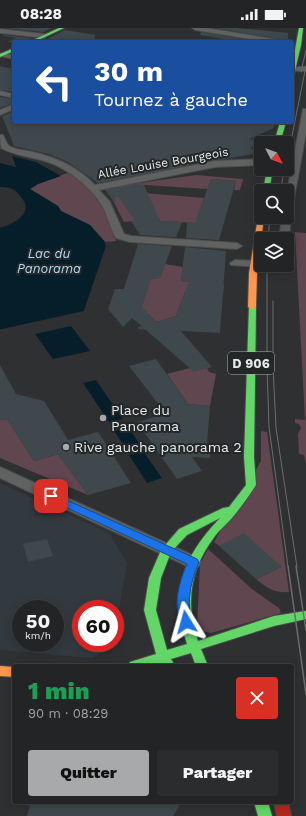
<!DOCTYPE html>
<html lang="fr">
<meta charset="utf-8">
<style>
body{margin:0;font-family:"Work Sans",sans-serif;background:#2b2c2d;color:#f1f3f6;height:100vh;display:flex;flex-direction:column;font-size:15px;white-space:nowrap}
*{box-sizing:border-box;margin:0}
p{font-size:13px;color:#a3a4a7}
.icon{flex:none;width:22px;height:22px;fill:none;stroke:currentColor;stroke-width:2;stroke-linecap:round;stroke-linejoin:round}
.map{position:relative;flex:1;overflow:hidden}
.side{position:absolute;left:12px;top:636px;width:282px;height:140px;display:flex;flex-direction:column;background:#232425;border-radius:4px;box-shadow:0 2px 10px #0003,0 0 0 1px #404142}
.side>*{flex:none}
.banner{position:absolute;left:12px;top:12px;width:282px;height:84px;border-radius:4px;box-shadow:0 2px 10px #0003,0 0 0 1px #404142;background:#1a4fa0;color:#fff;overflow:hidden}
.needle{width:26px;rotate:132deg}
.buttons{position:absolute;left:254px;top:108px;display:grid;gap:8px}
.buttons a{display:grid;place-items:center;width:40px;height:40px;border-radius:4px;background:#232425;box-shadow:0 2px 10px #0003,0 0 0 1px #404142;font-size:20px}
.speed{position:absolute;left:12px;top:572px;display:flex;gap:8px;font-size:20px;font-weight:700;text-align:center}
.speed>*{display:grid;place-content:center;width:52px;height:52px;border-radius:50%;background:#232425;box-shadow:0 2px 10px #0003,0 0 0 1px #404142;line-height:1}
.speed small{font-size:10px;font-weight:400}
.speed .limit{border:6px solid #d22;background:#fff;color:#111}
.pin{position:absolute;display:grid;place-items:center;width:34px;height:34px;color:#fff;margin:-17px;border-radius:8px;box-shadow:0 2px 6px #0006}
.me{position:absolute;width:44px;margin:-22px;rotate:352deg;stroke-linejoin:round;filter:drop-shadow(0 0 3px #0008)}
.turn{display:flex;align-items:center;gap:14px;height:84px;padding:0 16px;font-size:18px}
.turn .icon{width:52px;height:52px;stroke-width:2.5}
.turn b{display:block;font-size:28px;line-height:34px}
.round{display:grid;place-items:center;flex:none;width:42px;height:42px;border-radius:4px;background:#2b2c2d}
.overview{display:flex;align-items:center;justify-content:space-between;height:68px;padding:0 16px}
h1{font-size:24px;font-weight:800;line-height:30px;color:#1e9e55}
.cta{display:flex;gap:8px;margin-top:auto;padding:8px 16px}
.cta a{flex:1;height:46px;border-radius:4px;background:#a7a9aa;color:#111;font-size:16px;font-weight:800;line-height:46px;text-align:center}
.cta a+a{background:#2b2c2d;color:#f1f3f6}
.status{display:flex;justify-content:space-between;align-items:center;height:28px;padding:0 20px;background:#232425;direction:ltr}
.status svg{height:11px;fill:currentColor}
.map>svg:first-child{display:block}
.built{fill:#323a3f;fill-rule:evenodd}
.green{fill:#60464e}
.water{fill:#061e2a}
.pier{fill:#2f3031}
.building{fill:#3e484d}
.lines{fill:none;stroke-linecap:round;stroke-linejoin:round}
.street-casing{stroke:#4a4b4c;stroke-width:2}
.fast-casing{stroke:#4a4b4c;stroke-width:2}
.slow-casing{stroke:#4a4b4c;stroke-width:2}
.jam-casing{stroke:#4a4b4c;stroke-width:2}
.street{fill:#606161;fill-rule:evenodd}
.fast{fill:#63d668;fill-rule:evenodd}
.slow{fill:#ff974d;fill-rule:evenodd}
.jam{fill:#b3261e;fill-rule:evenodd}
.tram-far1{stroke:#6c6d6d;stroke-width:1}
.tram{stroke:#6c6d6d;stroke-width:1.5}
.route{fill:#1a73e8;stroke:#114b97}
.poi-dot{fill:#a7a9aa;stroke:#242728;stroke-width:1.5}
.labels{text-anchor:middle;stroke-width:4;stroke-linejoin:round;paint-order:stroke}
.far-street-label{font-size:12px;fill:#e8eaeb;stroke:#242728}
.far-water-label{font-size:13px;font-style:italic;fill:#afdcf6;stroke:#242728}
.shield{fill:#242728;stroke:#adb0b0;stroke-width:1}
.shield-label{font-size:13px;font-weight:bold;fill:#e8eaeb}
.poi-label{font-size:14px;fill:#e8eaeb;stroke:#242728;text-anchor:start}
</style>
<div class="status"><b>08:28</b><svg viewBox="0 0 49 12"><path d="M0 12V9h3v3zM5 12V6h3v6zM10 12V3h3v9zM15 12V0h3v12zM26 1h20v11H26zM47 4h2v5h-2z"/></svg></div>
<div class="map">
<svg width="306" height="788" viewBox="0 0 306 788">
<rect width="100%" height="100%" fill="#2f3031"/>
<!-- built -->
<path class="built" d="M0 455 109 505 127 535 115 603V581H81V615H113L93 630 0 622ZM21 581H55V615H21Z"/>
<!-- green -->
<path class="green" d="M70 144C97 166 108 180 116 213L105 214 90 197 61 183 58 178 30 161 38 156Z
M196 147 243 151 240 162H234L236 153 211 151 208 161 145 157 106 163 103 160Z
M143 165 204 170 196 195 160 193 159 190 124 194 111 169Z
M295 204 306 205V436L304 427 299 426 298 406 301 400 299 396 295 395V391L305 392Z
M165 236 183 239 181 253 224 257 223 266 185 264 176 288 156 294 124 261 127 252 160 250Z
M190 340H207L209 344 216 346 210 378 188 376 167 346Z
M7 391 34 433 58 426 88 467 0 430V392Z
M261 403 267 404 289 564C274 565 267 560 256 551L281 539 244 506 219 518 214 514 261 433Z
M208 521 252 561 279 580 281 585 211 605 202 603 197 598 200 536Z"/>
<!-- water -->
<path class="water" d="M12 128 36 134 61 148 38 156 30 161 58 178 61 183 90 197 105 214 106 218 84 283 2 301H0V200C14 196 35 185 21 169 15 161 11 159 0 159V135L16 139Z
M71 298 90 323 53 331 35 306Z
M96 352 123 391 109 394 83 355Z
M128 399 139 415 125 419 114 403Z
M143 423 162 450 147 455 129 427Z"/>
<!-- pier -->
<path class="pier" d="M105 214H107L108 219 86 283H84L106 218Z"/>
<!-- building -->
<path class="building" d="M4 0H52L43 4Z
M215 0H238L288 5V14H284L280 11Z
M65 2 95 7 94 14H41Z
M201 4 260 14H242L200 7Z
M3 7 31 10 26 14H7L16 10 3 8Z
M0 38 14 41V64L0 62Z
M0 69 14 71V75L0 80Z
M14 83V94H275L274 100 249 111 260 113 251 120 257 125 98 155 68 134 48 126 14 118 2 88Z
M211 151 236 153 219 212 186 210 187 195H195Z
M135 156 144 157 160 193 182 194 176 209 140 207 131 193H135L118 168 115 169V175L105 162Z
M138 216 172 218 160 250 151 251 142 279 156 294 176 288 189 254 181 253 185 219 226 223 220 305 181 303 212 339 194 344 146 302 138 301V299L142 298 132 290 123 299 108 281 115 261H124Z
M156 331 188 376 210 378 207 415 211 416 210 430 192 429 202 443 177 451 137 394 166 386 129 338Z
M0 337 16 366 44 373 68 412 98 404 131 455 88 467 58 426 34 433 7 391 0 392Z
M244 505 281 539 256 551 219 518Z
M47 511 53 528 28 534 23 516Z
M31 774H182L173 788H27Z"/>
<g class="lines">
<!-- street casing -->
<g class="street-casing">
<path id="street" d="M192 0H206L280 12 283 14H269L195 2Z
M0 1 44 6 47 8 44 10 0 5Z
M2 25 14 27V31L0 28V26Z
M292 39H306V43H292Z
M0 63 14 66V70L0 67Z
M14 76V81L0 87V82Z
M303 81H306V105L291 187 289 211 287 213V211H279L282 189H287V163Z
M0 107H3C5 111 6 115 9 118 16 122 25 122 33 124 56 129 79 140 95 157L215 133 261 131V137L215 139 99 162 110 174 124 206 131 208 237 215 242 218 237 221 130 214 116 210C110 200 108 187 101 176 90 158 68 141 48 134 33 129 15 128 1 120Z
M235 232 261 233V237H266L261 239 231 237 230 235Z
M0 439 199 530 201 534 199 538 193 540 187 538 0 450Z"/>
</g>
<!-- fast casing -->
<g class="fast-casing">
<path id="fast" d="M59 0H64L34 14H29Z
M299 0H303L301 17 294 47 292 48V38Z
M14 20V23L0 29V26Z
M280 94H286L280 115H274Z
M267 141H273L269 163H263Z
M249 277H255L256 279 254 429 256 457C249 468 241 479 232 490 227 496 220 501 215 508 190 541 185 573 198 613L274 588 306 583V591L274 598 201 621 208 638H196L191 625 171 631 175 638H162L160 635 149 638H128L130 634 156 626 144 582 149 550 161 522 179 501 223 480 229 479 246 457 244 429ZM220 490C183 529 170 562 187 616L167 622 156 582 161 550 171 524 187 507Z
M254 774H268L272 788H258Z"/>
</g>
<!-- slow casing -->
<g class="slow-casing">
<path id="slow" d="M261 187V189H264L257 245 256 279 252 281 248 279 249 245 258 189Z
M0 638 14 639V649L0 648Z"/>
</g>
<!-- jam casing -->
<g class="jam-casing">
<path id="jam" d="M274 774H288L291 788H277Z"/>
</g>
<!-- street -->
<use href="#street" class="street"/>
<!-- fast -->
<use href="#fast" class="fast"/>
<!-- slow -->
<use href="#slow" class="slow"/>
<!-- jam -->
<use href="#jam" class="jam"/>
<!-- tram-far1 -->
<path class="tram-far1" d="M301 44 306 22
M287 133 306 38
M280 163 285 141
M268 211 270 189
M267 237V338L269 399 288 539
M273 273V339L276 400 297 539"/>
<!-- tram -->
<path class="tram" d="M288 538 306 666
M296 538 306 602"/>
</g>
<!-- route -->
<path class="route" d="M51 465 197 531 199 534C191 553 186 573 192 594L190 597 186 598 182 597C172 579 179 554 187 536L48 471 46 468Z"/>
<!-- markers -->
<g class="poi-dot">
<circle cx="103" cy="390" r="4"/>
<circle cx="66" cy="419" r="4"/>
</g>
<g class="labels">
<!-- far-street labels -->
<g class="far-street-label">
<text transform="translate(163 135) rotate(-10)" y="4">Allée Louise Bourgeois</text>
</g>
<!-- far-water labels -->
<g class="far-water-label">
<text x="49" y="230">Lac du<tspan x="49" dy="15">Panorama</tspan></text>
</g>
<!-- shield labels -->
<rect class="shield" x="228" y="324" width="46" height="22" rx="3"/>
<g class="shield-label">
<text x="251" y="340">D 906</text>
</g>
<!-- poi labels -->
<g class="poi-label">
<text x="111" y="387">Place du<tspan x="111" dy="16">Panorama</tspan></text>
<text x="74" y="424">Rive gauche panorama 2</text>
</g>
</g>
</svg>
<div class="buttons">
<a><svg class="needle" viewBox="-14 -14 28 28"><path d="M0-13l5 13h-10z" fill="#e53935"/><path d="M0 13l5-13h-10z" fill="#a3a4a7"/></svg></a>
<a><svg class="icon" aria-label="search" viewBox="0 0 24 24"><circle cx="10" cy="10" r="6"/><path d="M15 15l6 6"/></svg></a>
<a><svg class="icon" aria-label="layers" viewBox="0 0 24 24"><path d="M12 4l9 5-9 5-9-5zM3 14l9 5 9-5"/></svg></a>
</div>
<div class="speed"><div>50<small>km/h</small></div><div class="limit">60</div></div>
<div class="pin" style="left:51px;top:468px;background:#d93025"><svg class="icon" aria-label="arrive" viewBox="0 0 24 24"><path d="M6 21V4h12l-3 4 3 4H6"/></svg></div>
<svg class="me" style="left:186px;top:594px" viewBox="-20 -20 40 40"><path d="M0-17L14 15 0 8-14 15z" fill="#1a73e8" stroke="#fff" stroke-width="4"/></svg>
<div class="banner">
<div class="turn"><svg class="icon" aria-label="left" viewBox="0 0 24 24"><path d="M17 20v-9H6M10 6l-5 5 5 5"/></svg><div><b>30 m</b>Tournez à gauche</div></div>
</div>
<section class="side">
<div class="overview"><div><h1>1 min</h1><p>90 m · 08:29</p></div><a class="round" style="background:#d93025;color:#fff"><svg class="icon" aria-label="close" viewBox="0 0 24 24"><path d="M6 6l12 12M18 6L6 18"/></svg></a></div>
<div class="cta"><a>Quitter</a><a>Partager</a></div>
</section>
</div>
